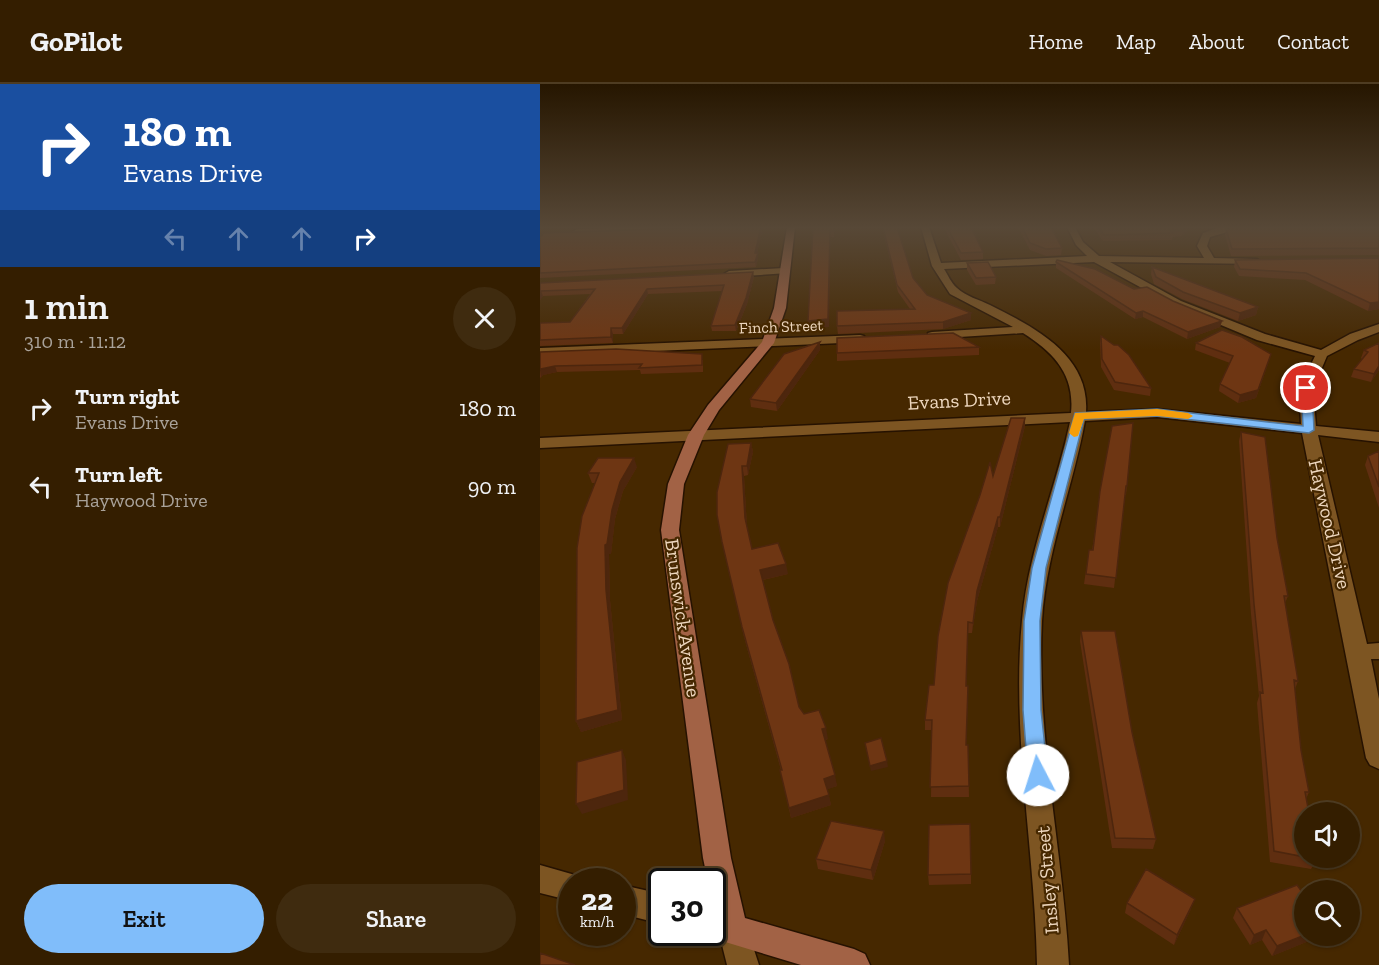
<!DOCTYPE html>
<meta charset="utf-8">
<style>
body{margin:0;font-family:"Zilla Slab",serif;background:#3f2b0f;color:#f1f3f6;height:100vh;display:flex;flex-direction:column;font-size:22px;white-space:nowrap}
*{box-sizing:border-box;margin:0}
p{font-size:20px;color:#a9a299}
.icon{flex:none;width:33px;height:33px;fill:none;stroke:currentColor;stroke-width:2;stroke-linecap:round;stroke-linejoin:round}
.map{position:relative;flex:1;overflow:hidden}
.sheet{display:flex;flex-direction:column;background:#341e00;width:540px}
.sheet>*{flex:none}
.hud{background:#1a4fa0;color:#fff;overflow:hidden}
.fabs{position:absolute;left:754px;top:718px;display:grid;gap:12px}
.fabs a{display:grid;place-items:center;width:66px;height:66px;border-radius:50%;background:#341e00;box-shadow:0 2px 4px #0004,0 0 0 2px #4e3c22;font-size:30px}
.speed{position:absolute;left:18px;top:784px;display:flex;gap:12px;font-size:30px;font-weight:700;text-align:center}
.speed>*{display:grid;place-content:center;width:78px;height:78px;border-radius:50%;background:#341e00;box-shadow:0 2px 4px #0004,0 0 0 2px #4e3c22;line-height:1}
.speed small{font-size:15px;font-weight:400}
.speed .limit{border:3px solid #111;border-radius:9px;background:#fff;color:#111}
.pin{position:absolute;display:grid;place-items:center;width:51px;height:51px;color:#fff;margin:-26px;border:3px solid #fff;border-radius:50%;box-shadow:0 2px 6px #0007}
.me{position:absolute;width:66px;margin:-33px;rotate:355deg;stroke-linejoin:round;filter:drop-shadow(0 0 4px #0008)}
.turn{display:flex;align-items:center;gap:21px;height:126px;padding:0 24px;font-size:27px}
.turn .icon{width:78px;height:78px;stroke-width:2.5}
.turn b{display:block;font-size:42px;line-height:51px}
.lanes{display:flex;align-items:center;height:57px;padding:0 24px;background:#0003;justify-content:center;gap:30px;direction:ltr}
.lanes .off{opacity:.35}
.round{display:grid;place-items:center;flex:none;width:63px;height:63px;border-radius:32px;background:#3f2b0f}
.headline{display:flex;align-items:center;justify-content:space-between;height:102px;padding:0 24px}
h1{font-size:36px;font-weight:600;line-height:45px}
.primary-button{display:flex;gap:12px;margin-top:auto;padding:12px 24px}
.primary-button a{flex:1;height:69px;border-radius:36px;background:#80bdfa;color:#111;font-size:24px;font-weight:600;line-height:69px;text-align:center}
.primary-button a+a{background:#3f2b0f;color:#f1f3f6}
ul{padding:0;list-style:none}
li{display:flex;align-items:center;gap:18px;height:78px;padding:0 24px}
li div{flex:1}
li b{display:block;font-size:22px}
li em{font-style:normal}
header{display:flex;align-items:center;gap:36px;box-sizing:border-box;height:84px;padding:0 30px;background:#341e00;border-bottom:2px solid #4e3c22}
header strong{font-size:28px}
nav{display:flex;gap:33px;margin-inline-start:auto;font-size:21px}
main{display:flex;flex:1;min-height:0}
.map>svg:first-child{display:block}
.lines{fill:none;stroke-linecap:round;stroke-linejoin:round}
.street-casing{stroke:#261200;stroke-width:3}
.secondary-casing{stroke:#261200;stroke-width:3}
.street{fill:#7d5522;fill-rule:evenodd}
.secondary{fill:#a26245;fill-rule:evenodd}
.wall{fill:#5f2e10}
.shaded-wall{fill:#4d260d}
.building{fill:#6e3613;stroke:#4d260d;stroke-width:1.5}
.route{fill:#80bdfa;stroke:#537ba2;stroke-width:1.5}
.slow{fill:#f59e0b}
.labels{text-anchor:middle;stroke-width:4.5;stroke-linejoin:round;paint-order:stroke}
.far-street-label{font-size:16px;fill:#edd6bd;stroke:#462800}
.street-label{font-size:20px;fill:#edd6bd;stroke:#462800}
</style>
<header>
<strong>GoPilot</strong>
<nav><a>Home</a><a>Map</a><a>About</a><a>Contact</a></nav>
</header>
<main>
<section class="sheet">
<div class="hud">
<div class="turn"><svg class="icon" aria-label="right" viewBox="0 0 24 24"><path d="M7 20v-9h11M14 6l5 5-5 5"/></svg><div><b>180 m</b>Evans Drive</div></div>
<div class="lanes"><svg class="icon off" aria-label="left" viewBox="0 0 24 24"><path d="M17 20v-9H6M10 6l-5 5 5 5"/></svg><svg class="icon off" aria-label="ahead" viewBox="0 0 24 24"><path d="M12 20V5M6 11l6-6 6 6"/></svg><svg class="icon off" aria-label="ahead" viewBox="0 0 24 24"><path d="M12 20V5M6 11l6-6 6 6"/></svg><svg class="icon" aria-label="right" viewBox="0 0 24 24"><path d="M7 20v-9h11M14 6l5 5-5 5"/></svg></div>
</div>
<div class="headline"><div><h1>1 min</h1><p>310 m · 11:12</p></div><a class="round"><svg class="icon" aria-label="close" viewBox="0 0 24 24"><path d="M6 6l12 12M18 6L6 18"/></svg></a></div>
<ul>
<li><svg class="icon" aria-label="right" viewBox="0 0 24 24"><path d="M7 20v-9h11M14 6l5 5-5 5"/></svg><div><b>Turn right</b><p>Evans Drive</p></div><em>180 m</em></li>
<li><svg class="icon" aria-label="left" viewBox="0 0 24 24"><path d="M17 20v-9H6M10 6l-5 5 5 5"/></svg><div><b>Turn left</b><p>Haywood Drive</p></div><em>90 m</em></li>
</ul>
<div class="primary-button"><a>Exit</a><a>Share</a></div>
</section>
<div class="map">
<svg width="839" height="881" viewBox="0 0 839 881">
<rect width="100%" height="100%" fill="#462800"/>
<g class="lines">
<!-- street casing -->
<g class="street-casing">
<path id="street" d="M107 143H177L173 146 37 151 32 148 37 145Z
M381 143H389L401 179 547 172 536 161 527 143H535L543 158 559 172 664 174 657 162 663 149 680 143H705L670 153 667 162 674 174 717 175 722 178 721 180 570 178 641 217 725 250 781 266 810 250 839 240V248L818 256 787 272 773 305 776 342 839 348V358L778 351 827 560 839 559V575H831L839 615V685L830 681 826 674 762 349 617 333 545 337C533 404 506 468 502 537 496 652 523 766 529 881H497C495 766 471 651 482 536 488 467 516 404 530 338L0 364V354L531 329C535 290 513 268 483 249L388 255V249L392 248 473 243 410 210 392 182ZM554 178 633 221 717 256 775 272 759 305 761 340 617 325 546 328C550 271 494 243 450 221 440 216 425 212 417 204 411 199 408 191 404 185Z
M244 184 249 187 248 189 189 193 184 190 189 187Z
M320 251 324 252 326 255 324 258 0 272V264Z
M0 781 42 793 44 798H32V817L0 809Z
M82 801 122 810V840L82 830Z
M172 824 204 835 219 881H187L181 857 161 850 172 849Z"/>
</g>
<!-- secondary casing -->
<g class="secondary-casing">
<path id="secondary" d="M247 143H255L246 224 234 259 179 326 164 351 144 400 139 446 191 774 205 834 314 865 325 870 330 881H261L182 857 172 820V798H168L163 774 121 446 128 400 148 351 168 321 222 258 234 224Z"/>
</g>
<!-- street -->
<use href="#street" class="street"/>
<!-- secondary -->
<use href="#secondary" class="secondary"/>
</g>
<!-- wall -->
<path class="wall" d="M172 143H223L217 169 218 174 216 183 0 194V153Z
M273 143H294V153H290L289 243 269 244 268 237Z
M342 143H357L373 194 387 211 431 236 403 245 298 250 297 242 370 225 358 208Z
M405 143H431L443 168V175L421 176 405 146Z
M478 143H511L522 164 521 171 506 172 490 166Z
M553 143H651L642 152 633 153 632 156 563 157Z
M839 143V171L691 172 685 151 686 145Z
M839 174V225L828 227 765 196 699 192 694 183 695 176Z
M516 178 633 217 682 237 680 243 647 255 603 233 595 235 516 184Z
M427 179 456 193 455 200 436 201 427 186Z
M612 183 718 223 716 231 698 237 642 215 614 200 611 190Z
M214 193 207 220 196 247H172L171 242 182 207 108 210 83 250H73V259L0 262V239L30 238 50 210 3 212 0 216V199Z
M561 252 574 261 611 304 610 312 574 306 561 283 560 259Z
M280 258V266L237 327 211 323 210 315Z
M656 259 729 277 716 314 698 319 679 307 680 300 690 279 655 266Z
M839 259V286L831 298 811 293 814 285 822 275 821 274 824 266Z
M439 263V271L297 277V269Z
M0 268 163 276V288L101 290 100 286 17 288 3 291 0 294Z
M485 334V342L460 443H458L437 517 432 549H427L426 661H428L429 713H391L392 646H385V636L453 392Z
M572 342 587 402 586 411H585L574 504 544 500 549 466H552Z
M701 348 737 454 748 512 745 519 758 597 755 605 761 666 769 708 766 715 765 729V774L777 775 771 785 730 778 717 619 719 612 711 530 699 357Z
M211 359 213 368 208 391 204 392 207 443 212 465 248 490 223 496 233 536 259 623 264 630 288 655 285 656 297 702 287 705 291 721 251 734 240 686H241L204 553 182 458 177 431Z
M839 367V424L825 381 828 372Z
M97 383 83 407 75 435 71 470H69L70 516 82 636 41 648 36 637 55 399H52L48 389Z
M541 547 616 755 613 765 572 764 540 557Z
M345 757 333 796 278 785 276 775Z
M431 790V800L389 801 388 791Z
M587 819 651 825 634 861 585 829Z
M697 824 765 852H781L732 872 722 856 710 861 693 834Z"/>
<!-- shaded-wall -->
<path class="shaded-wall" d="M221 143H223L216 174 215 169Z
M646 143H651L642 152 643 146Z
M290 147 289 243 269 244 268 237Z
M218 169V174L216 183 215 178Z
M213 188 214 193 207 220 196 247 195 241Z
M107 205 108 210 83 250 82 244Z
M1 207 3 212 0 216V208Z
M839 218V225L828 227 830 219Z
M718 223 716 231 698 237 700 229Z
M603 227V233L595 235 596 229Z
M431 229V236L403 245V238Z
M682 237 680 243 647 255 648 248Z
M71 244 73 250V259L71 253Z
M280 258V266L237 327 236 319Z
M731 270 716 314 698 319 700 311Z
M15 282 17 288 3 291 1 294 0 286 1 285Z
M839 282V286L831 298 834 290Z
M485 334V342L460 443V433Z
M211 359 213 368 208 391 207 382Z
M94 374 97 383 83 407 75 435 71 470H69L70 516 82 636 41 648 36 637 65 461 72 426 80 398Z
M202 382 204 392 207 444 205 434Z
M458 433V443L437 517 432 549 433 539 437 507Z
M246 480 248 490 222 496 220 486Z
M286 644 288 655 284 656 282 645Z
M82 666 86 676 88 716 42 730 36 720Z
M347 677 348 683 331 687 330 682Z
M295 691 297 702 286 706 284 695Z
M289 711 291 721 251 734 249 724Z
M344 747 345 757 333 796 331 786Z
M655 815 651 825 634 861 637 851Z
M726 846 722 856 710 861 714 851Z
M765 851V852H781L732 872 737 862Z"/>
<!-- building -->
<path class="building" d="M172 143H221L215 169H218L215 178 0 189V153L4 149Z
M273 143H294V147H290L288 235 268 237Z
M343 143H357L373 194 387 211 431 229 403 238 297 242V227L375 225 357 201Z
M407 143H431L443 168 421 169Z
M482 143H511L522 164 506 165 490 159Z
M558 143H646L643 146H630L633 149 564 151Z
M694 143H839V164L692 165 686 145Z
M839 174V218L830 219 766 189 700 185 695 176Z
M517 176 555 185 594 205 607 203 633 217 682 237 648 248 603 227 596 229 516 178Z
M448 178 456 193 436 194 427 179Z
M612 183 718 223 700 229 643 208 616 193Z
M213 188 206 214 195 241 171 242 184 201 107 205 82 244H71V253L0 256V239L30 238 55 205 1 207 0 208V199Z
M682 246 702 253 731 270 718 306 700 311 680 300 693 272 656 259Z
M413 249 439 263 297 269V254Z
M561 252 574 261H578L589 271 611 304 575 298 562 275Z
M280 258 236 319 210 315 244 270Z
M839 259V282L834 290 814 285 828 268 824 266Z
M76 265 162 270V281L99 284 102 280 15 282 1 285 0 286V268Z
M471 334H485L460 433H458L437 507 433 539 428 538 426 602H428L426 661H428L429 702 390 703 392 636H385L389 601H394L398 552 408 499 440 411 450 378 453 392Z
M593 339 587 402H586L576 494 546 490 549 466H553L560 407 572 342Z
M701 348 725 353 737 454 748 512H744L758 597 754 596 761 666 769 708H765L769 729H765V773L734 767 720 608 723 609 714 520Z
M211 359 207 382H202L205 434 212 465 238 459 246 480 220 486 233 536 249 580 259 623 264 630 279 626 286 644 282 645 295 691 284 695 289 711 249 724 240 686H242L202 543 182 458 177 431V408L188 360Z
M839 367V403L828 372Z
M58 374H94L80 398 72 426 67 460 65 461 66 506 78 626 36 637 37 464 42 432 59 389H48Z
M541 547H575L592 648 616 755 575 754Z
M341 654 347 677 330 682 325 659Z
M82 666 84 706 36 720 37 678Z
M291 737 344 747 331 786 276 775Z
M430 740 431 790 388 791 389 741Z
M606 785 655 815 637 851 587 819Z
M757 801 765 812V851L737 862 726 846 714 851 697 824Z
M0 869 35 881H0Z"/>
<!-- sky -->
<linearGradient id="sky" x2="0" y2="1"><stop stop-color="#261600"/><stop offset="0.54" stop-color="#574837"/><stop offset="1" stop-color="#574837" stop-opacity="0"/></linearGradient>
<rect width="839" height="266" fill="url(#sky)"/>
<!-- route -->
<path class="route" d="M766 301 772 304 774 346 769 349 617 332 544 335 506 484 500 537 501 626 508 691 505 697 498 699 491 697 488 691 483 626 484 537 492 484 535 329 617 325 763 342 761 304Z"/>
<!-- slow -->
<path class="slow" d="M617 325 648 329 653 332 648 335 617 332 544 335 538 352 534 353 529 349 535 329Z"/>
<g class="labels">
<!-- far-street labels -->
<g class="far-street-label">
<text transform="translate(241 242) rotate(-2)" y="6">Finch Street</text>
</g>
<!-- street labels -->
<g class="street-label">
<text transform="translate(419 316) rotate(-3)" y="7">Evans Drive</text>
<text transform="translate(790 440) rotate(77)" y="7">Haywood Drive</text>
<text transform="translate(143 534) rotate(82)" y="7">Brunswick Avenue</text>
<text transform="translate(507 796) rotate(-95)" y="7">Insley Street</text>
</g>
</g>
</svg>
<div class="fabs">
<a><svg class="icon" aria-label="sound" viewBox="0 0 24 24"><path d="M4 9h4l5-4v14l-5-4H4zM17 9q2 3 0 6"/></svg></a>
<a><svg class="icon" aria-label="search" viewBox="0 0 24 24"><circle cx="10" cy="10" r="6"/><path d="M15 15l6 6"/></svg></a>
</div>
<div class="speed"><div>22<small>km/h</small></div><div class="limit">30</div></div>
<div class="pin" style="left:766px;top:304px;background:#d93025"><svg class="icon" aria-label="arrive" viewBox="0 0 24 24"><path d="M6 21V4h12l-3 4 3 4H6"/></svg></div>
<svg class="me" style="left:498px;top:691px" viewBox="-20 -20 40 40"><circle r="19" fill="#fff"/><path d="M0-13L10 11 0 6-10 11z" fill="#80bdfa"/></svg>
</div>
</main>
